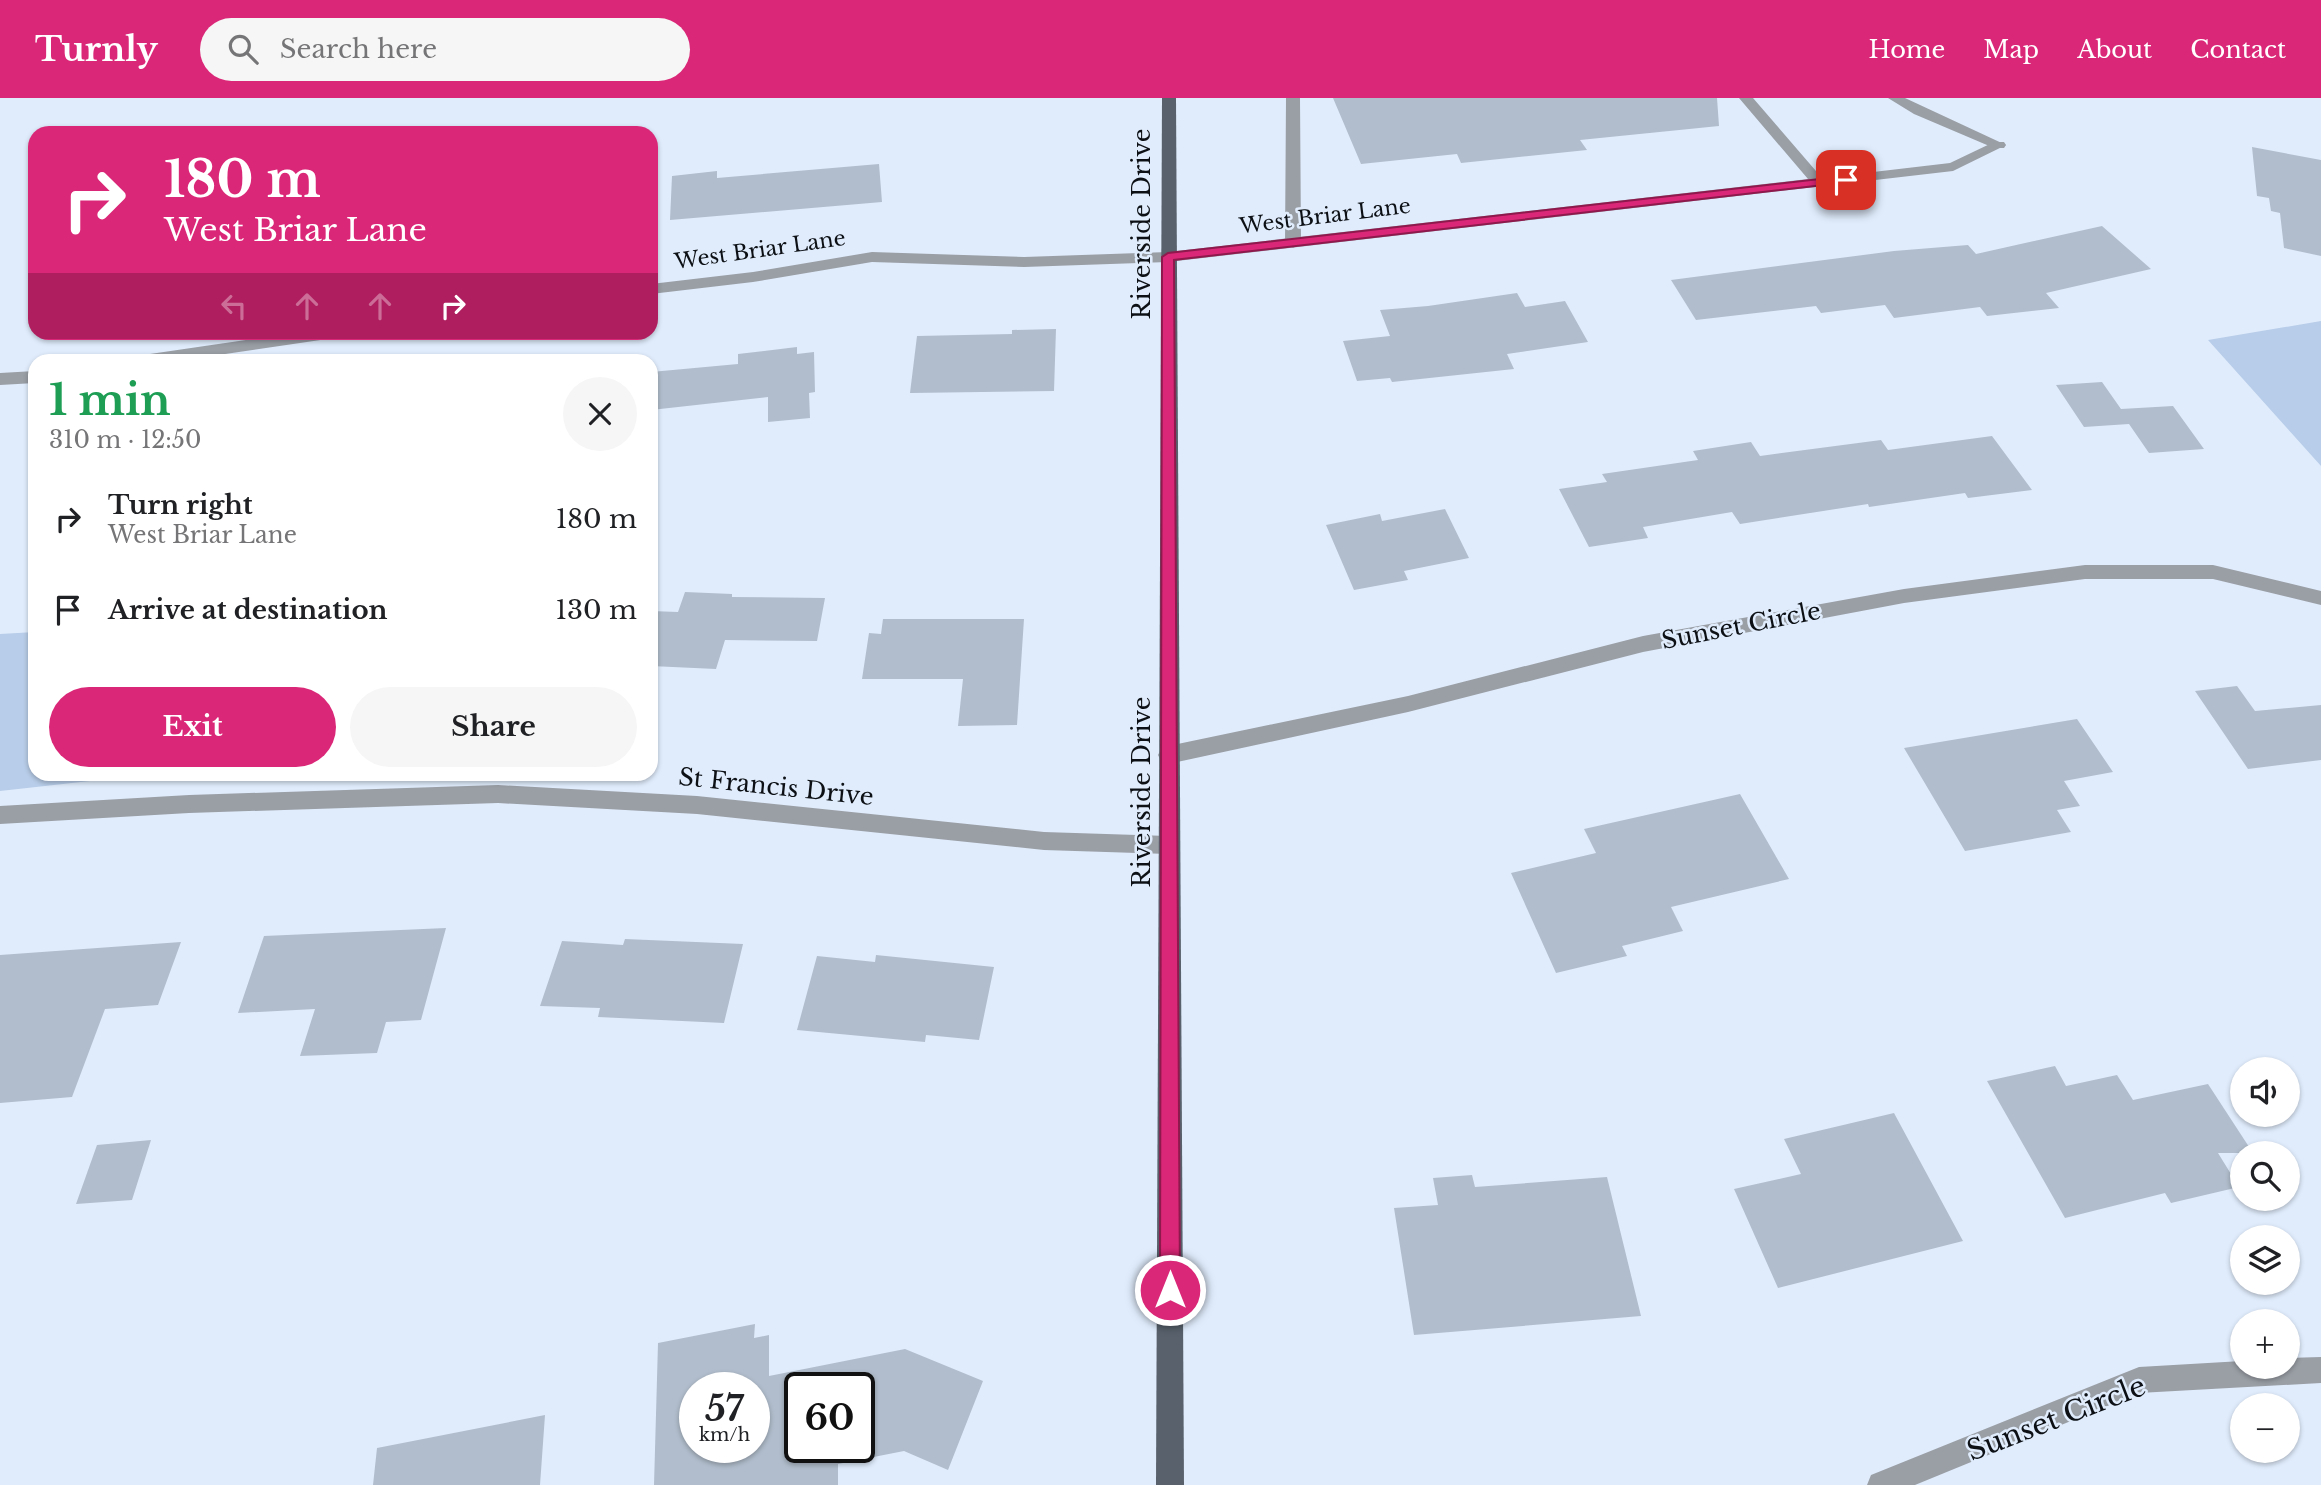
<!DOCTYPE html>
<meta charset="utf-8">
<style>
body{margin:0;font-family:"Libre Baskerville",serif;background:#f6f6f6;color:#202124;height:100vh;display:flex;flex-direction:column;font-size:26px;white-space:nowrap}
*{box-sizing:border-box;margin:0}
p{font-size:23px;color:#757577}
.icon{flex:none;width:38px;height:38px;fill:none;stroke:currentColor;stroke-width:2;stroke-linecap:round;stroke-linejoin:round}
.map{position:relative;flex:1;overflow:hidden}
.details{position:absolute;left:28px;top:256px;width:630px;height:427px;display:flex;flex-direction:column;background:#fff;border-radius:21px;box-shadow:0 2px 5px #0004}
.details>*{flex:none}
.hud{position:absolute;left:28px;top:28px;width:630px;height:214px;border-radius:21px;box-shadow:0 2px 5px #0004;background:#db2777;color:#fff;overflow:hidden}
.controls{position:absolute;left:2230px;top:959px;display:grid;gap:14px}
.controls a{display:grid;place-items:center;width:70px;height:70px;border-radius:50%;background:#fff;box-shadow:0 2px 5px #0004;font-size:35px}
.speed{position:absolute;left:679px;top:1274px;display:flex;gap:14px;font-size:35px;font-weight:700;text-align:center}
.speed>*{display:grid;place-content:center;width:91px;height:91px;border-radius:50%;background:#fff;box-shadow:0 2px 5px #0004;line-height:1}
.speed small{font-size:18px;font-weight:400}
.speed .limit{border:4px solid #111;border-radius:10px;background:#fff;color:#111}
.pin{position:absolute;display:grid;place-items:center;width:60px;height:60px;color:#fff;margin:-30px;border-radius:14px;box-shadow:0 4px 10px #0006}
.me{position:absolute;width:77px;margin:-38px;rotate:0deg;stroke-linejoin:round;filter:drop-shadow(0 0 5px #0008)}
.turn{display:flex;align-items:center;gap:24px;height:147px;padding:0 21px;font-size:32px}
.turn .icon{width:91px;height:91px;stroke-width:2.5}
.turn b{display:block;font-size:49px;line-height:60px}
.lanes{display:flex;align-items:center;height:66px;padding:0 21px;background:#0003;justify-content:center;gap:35px;direction:ltr}
.lanes .off{opacity:.35}
.round{display:grid;place-items:center;flex:none;width:74px;height:74px;border-radius:37px;background:#f6f6f6}
.summary{display:flex;align-items:center;justify-content:space-between;height:119px;padding:0 21px}
h1{font-size:42px;font-weight:700;line-height:52px;color:#1e9e55}
.cta{display:flex;gap:14px;margin-top:auto;padding:14px 21px}
.cta a{flex:1;height:80px;border-radius:42px;background:#db2777;color:#fff;font-size:28px;font-weight:700;line-height:80px;text-align:center}
.cta a+a{background:#f6f6f6;color:#202124}
ul{padding:0;list-style:none}
li{display:flex;align-items:center;gap:21px;height:91px;padding:0 21px}
li div{flex:1}
li b{display:block;font-size:26px}
li em{font-style:normal}
header{display:flex;align-items:center;gap:42px;box-sizing:border-box;height:98px;padding:0 35px;background:#db2777;color:#fff}
header strong{font-size:33px}
nav{display:flex;gap:38px;margin-inline-start:auto;font-size:24px}
.search{width:490px;height:63px;background:#f6f6f6;display:flex;align-items:center;gap:18px;box-sizing:border-box;padding:0 24px;border-radius:38px;color:#757577;font-size:26px}
.map>svg:first-child{display:block}
.green{fill:#b8cde9}
.building{fill:#b1bdcc;fill-rule:evenodd}
.lines{fill:none;stroke-linecap:round;stroke-linejoin:round}
.service{fill:#9a9fa6;fill-rule:evenodd}
.minor{fill:#9a9fa6;fill-rule:evenodd}
.primary{fill:#58616c;fill-rule:evenodd}
.route{fill:#db2777;stroke:#8e194d;stroke-width:2}
.labels{text-anchor:middle;stroke-width:5;stroke-linejoin:round;paint-order:stroke}
.far-street-label{font-size:21px;fill:#0d1116;stroke:#e0ecfc}
.street-label{font-size:24px;fill:#0d1116;stroke:#e0ecfc}
.near-street-label{font-size:28px;fill:#0d1116;stroke:#e0ecfc}
</style>
<header>
<strong>Turnly</strong>
<div class="search"><svg class="icon" aria-label="search" viewBox="0 0 24 24"><circle cx="10" cy="10" r="6"/><path d="M15 15l6 6"/></svg>Search here</div>
<nav><a>Home</a><a>Map</a><a>About</a><a>Contact</a></nav>
</header>
<div class="map">
<svg width="2321" height="1387" viewBox="0 0 2321 1387">
<rect width="100%" height="100%" fill="#e0ecfc"/>
<!-- green -->
<path class="green" d="M2321 223V368L2208 242Z
M35 534V676H101L99 682 0 693V536Z"/>
<!-- building -->
<path class="building" d="M1333 0H1717L1719 28 1580 42 1587 52 1461 65 1457 56 1361 66Z
M2252 49 2321 62V158L2284 150 2280 115 2271 113 2269 100 2257 98Z
M879 66 882 104 670 122 672 78 717 73V80Z
M2102 128 2151 171 2046 195 2059 210 1987 218 1980 209 1894 220 1885 207 1821 215 1816 208 1696 222 1671 182 1894 153 1968 147 1976 156Z
M1517 195 1525 209 1565 203 1588 244 1507 256 1514 271 1392 284 1390 280 1357 283 1343 243 1390 238 1380 212 1428 208Z
M1056 231 1054 293 910 295 917 238 1012 236V232Z
M797 249V256L814 254 815 294 809 295 810 320 768 324V299L651 312V274L738 266V256Z
M2102 284 2121 311 2173 308 2204 351 2149 355 2129 326 2084 329 2056 287Z
M1992 338 2032 392 1968 400 1965 395 1869 409 1868 406 1740 426 1732 414 1643 429 1648 440 1589 449 1559 391 1607 384 1602 376 1698 362 1693 353 1751 344 1760 358 1881 342 1888 352Z
M1445 411 1469 460 1404 473 1408 482 1354 492 1326 427 1380 416 1382 423Z
M685 494 732 496V499L825 500 817 543 725 542 716 571 651 568V513L678 514Z
M883 521H1024L1017 627 958 628 963 581H862L869 535 881 536Z
M2237 588 2255 613 2321 607V662L2248 671 2195 593Z
M2077 621 2113 674 2064 683 2080 708 2057 712 2071 734 1965 753 1904 650Z
M1740 696 1789 781 1671 809 1683 833 1622 848 1627 858 1556 875 1511 775 1596 755 1584 731Z
M446 830 421 922 386 924 377 955 300 958 315 911 238 915 264 838Z
M625 841 743 846 724 925 598 919 600 910 540 908 562 843 623 847Z
M181 844 158 907 105 911 72 999 0 1005V857Z
M876 857 994 869 979 942 926 937 925 944 797 932 817 858 875 864Z
M2055 968 2066 988 2117 977 2133 1002 2208 986 2253 1055H2218L2239 1089 2171 1105 2165 1095 2065 1120 1987 983Z
M1894 1015 1963 1143 1778 1190 1734 1091 1801 1076 1784 1041Z
M151 1042 132 1102 76 1106 97 1047Z
M1472 1077 1475 1089 1607 1079 1641 1218 1414 1237 1394 1110 1438 1107 1433 1080Z
M755 1226 754 1240 769 1237V1278L905 1251 983 1283 948 1372 904 1353 838 1366V1387H654L658 1245ZM695 1290H754V1349H695ZM800 1290H859V1349H800Z
M545 1317 540 1387H373L377 1350Z"/>
<g class="lines">
<!-- service -->
<path class="service" d="M1286 0H1300L1301 145 1293 150 1285 145Z
M1888 0H1905L2006 47 2004 50H1994L1914 16Z"/>
<!-- minor -->
<path class="minor" d="M1739 0H1753L1822 80 1950 65 1994 44H2004L2006 47 1953 73 1168 164 1024 169 872 164 753 184 651 196V186L753 174 872 154 1024 159 1168 154 1808 81Z
M301 234H349L341 239 184 262H142L150 256Z
M35 273V285L0 287V275Z
M2085 467H2213L2321 493V507L2213 481H2085L1904 505 1643 554 1408 614 1168 666 1161 663 1158 657 1161 651 1168 648 1408 598 1643 538 1904 491Z
M498 687 697 698 1044 734 1168 738 1176 740 1179 747 1176 754 1168 756 1044 752 697 716 498 705 189 715 0 726V708L189 697Z
M2321 1259V1285L2139 1295 1915 1387H1867L1871 1377 2139 1269 2242 1263V1269H2287V1260Z"/>
<!-- primary -->
<path class="primary" d="M1162 0H1176L1184 1387H1156Z"/>
</g>
<!-- route -->
<path class="route" d="M1846 78 1850 79V84L1174 162 1180 1192 1177 1199 1170 1202 1163 1199 1160 1192 1162 159 1168 155Z"/>
<g class="labels">
<!-- far-street labels -->
<g class="far-street-label">
<text transform="translate(1325 118) rotate(-7)" y="7">West Briar Lane</text>
<text transform="translate(760 152) rotate(-8)" y="7">West Briar Lane</text>
</g>
<!-- street labels -->
<g class="street-label">
<text transform="translate(1142 126) rotate(-90)" y="8">Riverside Drive</text>
<text transform="translate(1741 528) rotate(-11)" y="8">Sunset Circle</text>
<text transform="translate(776 689) rotate(6)" y="8">St Francis Drive</text>
<text transform="translate(1142 694) rotate(-90)" y="8">Riverside Drive</text>
</g>
<!-- near-street labels -->
<g class="near-street-label">
<text transform="translate(2056 1320) rotate(-21)" y="10">Sunset Circle</text>
</g>
</g>
</svg>
<div class="controls">
<a><svg class="icon" aria-label="sound" viewBox="0 0 24 24"><path d="M4 9h4l5-4v14l-5-4H4zM17 9q2 3 0 6"/></svg></a>
<a><svg class="icon" aria-label="search" viewBox="0 0 24 24"><circle cx="10" cy="10" r="6"/><path d="M15 15l6 6"/></svg></a>
<a><svg class="icon" aria-label="layers" viewBox="0 0 24 24"><path d="M12 4l9 5-9 5-9-5zM3 14l9 5 9-5"/></svg></a>
<a>+</a>
<a>−</a>
</div>
<div class="speed"><div>57<small>km/h</small></div><div class="limit">60</div></div>
<div class="pin" style="left:1846px;top:82px;background:#d93025"><svg class="icon" aria-label="arrive" viewBox="0 0 24 24"><path d="M6 21V4h12l-3 4 3 4H6"/></svg></div>
<svg class="me" style="left:1170px;top:1192px" viewBox="-20 -20 40 40"><circle r="17" fill="#db2777" stroke="#fff" stroke-width="3"/><path d="M0-11L8 9 0 5-8 9z" fill="#fff"/></svg>
<div class="hud">
<div class="turn"><svg class="icon" aria-label="right" viewBox="0 0 24 24"><path d="M7 20v-9h11M14 6l5 5-5 5"/></svg><div><b>180 m</b>West Briar Lane</div></div>
<div class="lanes"><svg class="icon off" aria-label="left" viewBox="0 0 24 24"><path d="M17 20v-9H6M10 6l-5 5 5 5"/></svg><svg class="icon off" aria-label="ahead" viewBox="0 0 24 24"><path d="M12 20V5M6 11l6-6 6 6"/></svg><svg class="icon off" aria-label="ahead" viewBox="0 0 24 24"><path d="M12 20V5M6 11l6-6 6 6"/></svg><svg class="icon" aria-label="right" viewBox="0 0 24 24"><path d="M7 20v-9h11M14 6l5 5-5 5"/></svg></div>
</div>
<section class="details">
<div class="summary"><div><h1>1 min</h1><p>310 m · 12:50</p></div><a class="round"><svg class="icon" aria-label="close" viewBox="0 0 24 24"><path d="M6 6l12 12M18 6L6 18"/></svg></a></div>
<ul>
<li><svg class="icon" aria-label="right" viewBox="0 0 24 24"><path d="M7 20v-9h11M14 6l5 5-5 5"/></svg><div><b>Turn right</b><p>West Briar Lane</p></div><em>180 m</em></li>
<li><svg class="icon" aria-label="arrive" viewBox="0 0 24 24"><path d="M6 21V4h12l-3 4 3 4H6"/></svg><div><b>Arrive at destination</b></div><em>130 m</em></li>
</ul>
<div class="cta"><a>Exit</a><a>Share</a></div>
</section>
</div>
